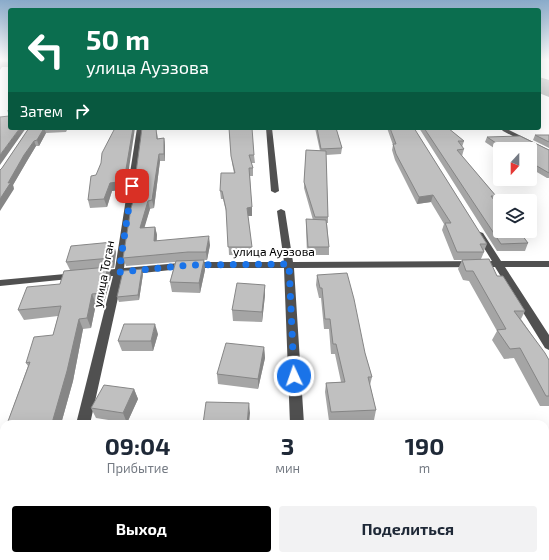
<!DOCTYPE html>
<html lang="ru">
<meta charset="utf-8">
<style>
body{margin:0;font-family:"Exo 2",sans-serif;background:#f2f2f3;color:#1f2937;height:100vh;display:flex;flex-direction:column;font-size:15px;white-space:nowrap}
*{box-sizing:border-box;margin:0}
p{font-size:13px;color:#747a83}
.icon{flex:none;width:22px;height:22px;fill:none;stroke:currentColor;stroke-width:2;stroke-linecap:round;stroke-linejoin:round}
.map{position:relative;flex:1;overflow:hidden}
.details{position:absolute;left:0px;top:420px;width:549px;height:140px;display:flex;flex-direction:column;background:#fff;border-radius:12px 12px 0 0;box-shadow:0 4px 16px #0002}
.details>*{flex:none}
.top-card{position:absolute;left:8px;top:8px;width:533px;height:122px;border-radius:4px;box-shadow:0 4px 16px #0002;background:#0b6e4f;color:#fff;overflow:hidden}
.needle{width:26px;rotate:201deg}
.controls{position:absolute;left:493px;top:142px;display:grid;gap:8px}
.controls a{display:grid;place-items:center;width:44px;height:44px;border-radius:4px;background:#fff;box-shadow:0 4px 16px #0002;font-size:20px}
.pin{position:absolute;display:grid;place-items:center;width:34px;height:34px;color:#fff;margin:-17px;border-radius:8px;box-shadow:0 2px 6px #0006}
.me{position:absolute;width:44px;margin:-22px;rotate:357deg;stroke-linejoin:round;filter:drop-shadow(0 0 3px #0008)}
.turn{display:flex;align-items:center;gap:14px;height:84px;padding:0 12px;font-size:18px}
.turn .icon{width:52px;height:52px;stroke-width:2.5}
.turn b{display:block;font-size:28px;line-height:34px}
.then{display:flex;align-items:center;height:38px;padding:0 12px;background:#0003;gap:8px;font-size:15px}
.eta{display:flex;justify-content:space-evenly;align-items:center;height:68px;text-align:center}
.eta b{font-size:24px;font-weight:700;line-height:28px}
.button{display:flex;gap:8px;margin-top:auto;padding:8px 12px}
.button a{flex:1;height:46px;border-radius:4px;background:#000;color:#fff;font-size:16px;font-weight:700;line-height:46px;text-align:center}
.button a+a{background:#f2f2f3;color:#1f2937}
.map>svg:first-child{display:block}
.water{fill:#9e9e9e}
.lines{fill:none;stroke-linecap:round;stroke-linejoin:round}
.minor{fill:#505050;fill-rule:evenodd}
.wall{fill:#a5a5a5}
.shaded-wall{fill:#868686}
.building{fill:#c0c0c0;stroke:#868686}
.route{stroke:#1a73e8;stroke-width:7;stroke-dasharray:0 12.6}
.labels{text-anchor:middle;stroke-width:4;stroke-linejoin:round;paint-order:stroke}
.street-label{font-size:12px;fill:#000;stroke:#fff}
</style>
<div class="map">
<svg width="549" height="560" viewBox="0 0 549 560">
<rect width="100%" height="100%" fill="#fff"/>
<!-- water -->
<path class="water" d="M539 77 549 80V97L539 93Z"/>
<g class="lines">
<!-- minor -->
<path class="minor" d="M137 128H143L124 268 190 262H284L277 211 281 209 285 211 293 262 492 261 476 235 480 232 483 233 501 261H549V267H505L549 335V350L545 348 495 267 294 268 304 424H290L284 268H190L123 275 90 424H76L113 276 97 277 92 274 97 271 115 269Z
M266 128H272L279 191 275 193 271 191Z
M505 128 549 150V155L503 131 502 130Z
M76 273 81 276 79 278 0 286V280Z
M296 556H312L313 560H295Z"/>
</g>
<!-- wall -->
<path class="wall" d="M29 128H68L66 132 46 133 39 146H36L27 161 13 185 14 189 2 168Z
M229 128 254 155 255 163H251L253 168V176H250L252 216H248L252 256 229 255 227 215 223 199H221L220 191 234 173 232 163Z
M315 128H336L342 148 341 154 326 155 328 217V223H327L329 247V255H307L306 227V219L313 220 304 188 306 150 320 151Z
M387 128H414L487 244 484 251H483L484 252 481 259 497 276 525 311 521 319 549 360V406H540L514 358 504 359 492 340 497 331 469 281 463 280 458 269 462 260H476H454L442 230 444 224 432 204 431 202 417 204 395 160 392 150 393 145Z
M419 128H448L464 141 462 147 464 149 462 156 496 196 494 201 528 243 525 251H497Z
M157 133 158 139 164 138 165 146V161H160L154 208 150 209 144 227H155L157 235V241L210 245 207 260H204L205 270 200 293 172 292 170 282 175 262 126 266 123 258 137 188H136L135 180Z
M535 135H549V148L533 140Z
M487 137 549 150V178H547L530 168V149H500V152L485 142Z
M96 175 126 189 112 191 107 207 90 208 88 200Z
M116 252 114 268H108L111 277 104 303 96 304 91 328 83 329 73 381 61 424H7L28 366 26 363 53 335 58 316 24 320 18 310 60 284 70 270 66 262Z
M143 274 139 300 119 302 117 297Z
M317 275 365 353 372 377 370 385 376 410 374 420 329 421 325 392 326 383 341 382 335 354H331L329 329H324L321 298H319L316 285Z
M265 285V295L262 322 233 321 232 310Z
M158 334 153 351H122L118 341Z
M264 347 265 358 258 389 218 384 217 374Z
M134 389 138 399 127 423 96 418 91 408Z
M4 466V531L0 530V476Z
M545 536 549 544V546L545 549Z
M80 556H128L127 560H92Z
M345 556H412L413 560H344Z
M497 556H517L498 558Z"/>
<!-- shaded-wall -->
<path class="shaded-wall" d="M10 61V67H2L0 70V63Z
M20 128H26L0 165V155Z
M44 128 46 133 39 146 37 140Z
M133 128H135L126 189 112 191 107 207 104 199 110 183Z
M164 138 165 146V161L164 154Z
M34 141 36 146 27 161 13 185 14 189 0 211V199L8 183 24 155Z
M159 154 160 161 154 208 152 200Z
M135 180H138L137 183 139 188H136Z
M433 195 431 202 417 204 419 197Z
M148 201 150 209 142 236 140 228Z
M252 207V216H248L247 208Z
M155 227 157 235 155 249 154 241Z
M209 236 210 245 207 260 206 252Z
M113 242 116 252 114 268 111 258Z
M204 260 205 270 200 293 199 283Z
M108 267 111 277 104 303 101 293Z
M142 269 143 274 139 300 138 295Z
M265 285V295L262 322V312Z
M92 294 96 304 91 328 87 318Z
M79 319 83 329 73 381 61 424H53L52 423Z
M155 324 158 334 153 351 151 341Z
M264 347 265 358 258 389V379Z
M134 389 138 399 127 423 123 413Z
M249 403 250 413 249 424H247Z
M12 556H23L22 560H10Z
M120 556H128L127 560H118Z"/>
<!-- building -->
<path class="building" d="M0 59H10V61L9 62 0 63Z
M10 108V128H20L0 155V117L9 116 8 110Z
M29 128H44L37 140 34 141 24 155 8 183 11 182 0 199V170L2 168Z
M115 128H133L124 181 110 183 104 199 88 200 91 176 96 175 101 163 102 153Z
M142 128H156L157 139 164 138V154H159L152 200 148 201 140 228 155 227 154 241 209 236 206 252H188L123 258 131 208 139 183H137L138 180H135Z
M229 128H252L254 155H249L253 168H249L252 207 247 208 252 247H228L226 209 222 191H220L221 173H235L231 156Z
M317 128H336L342 148 321 149Z
M390 128H414L487 244H480L484 252H457L445 223H451L433 195 419 197 396 154 393 144H396Z
M424 128H448L464 141H458L464 149 457 150 496 196H491L500 208V231H519L528 243 501 244Z
M535 135H549V142Z
M520 136 549 150V173L530 162V149H505L487 137Z
M306 150 326 151 328 217H315L304 182Z
M306 219 326 220 329 247H308Z
M113 242 111 258 66 262 71 246Z
M489 259 497 276H503L525 311H514L545 353 549 360V396H546L520 348 510 349 497 330 506 329 473 271H466L462 260Z
M204 260 199 283 170 282 176 261Z
M108 267 101 293 92 294 87 318 79 319 67 371 52 423 38 424H7L30 362 26 363 34 337 53 335 61 306 18 310 27 287 60 284 64 271Z
M142 269 138 295 117 297 123 271Z
M347 273 354 299 365 353 372 377H368L376 410 331 412 326 383 345 382 336 344H333L330 319H325L322 288H320L317 275Z
M237 283 265 285 262 312 232 310Z
M124 324H155L151 341H118Z
M226 343 264 347 258 379 217 374Z
M104 385 134 389 123 413 91 408Z
M206 402 249 403 247 424H203Z
M3 466H4V526L0 525V476Z
M545 536 549 544V545L545 546Z
M0 538 4 540V556H12L10 560H0Z
M96 556H120L118 560H108Z
M347 556H412L413 560H348Z"/>
<!-- sky -->
<linearGradient id="sky" x2="0" y2="1"><stop stop-color="#8aabca"/><stop offset="0.43" stop-color="#fff"/><stop offset="1" stop-color="#fff" stop-opacity="0"/></linearGradient>
<rect width="549" height="138" fill="url(#sky)"/>
<g class="lines">
<!-- route -->
<path class="route" d="M132 186 119 272 190 265 289 264 294 376"/>
</g>
<g class="labels">
<!-- street labels -->
<g class="street-label">
<text x="274" y="256">улица Ауэзова</text>
<text transform="translate(104 274) rotate(-79)" y="4">улица Тоган</text>
</g>
</g>
</svg>
<div class="controls">
<a><svg class="needle" viewBox="-14 -14 28 28"><path d="M0-13l5 13h-10z" fill="#e53935"/><path d="M0 13l5-13h-10z" fill="#747a83"/></svg></a>
<a><svg class="icon" aria-label="layers" viewBox="0 0 24 24"><path d="M12 4l9 5-9 5-9-5zM3 14l9 5 9-5"/></svg></a>
</div>
<div class="pin" style="left:132px;top:186px;background:#d93025"><svg class="icon" aria-label="arrive" viewBox="0 0 24 24"><path d="M6 21V4h12l-3 4 3 4H6"/></svg></div>
<svg class="me" style="left:294px;top:376px" viewBox="-20 -20 40 40"><circle r="17" fill="#1a73e8" stroke="#fff" stroke-width="3"/><path d="M0-11L8 9 0 5-8 9z" fill="#fff"/></svg>
<div class="top-card">
<div class="turn"><svg class="icon" aria-label="left" viewBox="0 0 24 24"><path d="M17 20v-9H6M10 6l-5 5 5 5"/></svg><div><b>50 m</b>улица Ауэзова</div></div>
<div class="then">Затем<svg class="icon" aria-label="right" viewBox="0 0 24 24"><path d="M7 20v-9h11M14 6l5 5-5 5"/></svg></div>
</div>
<section class="details">
<div class="eta">
<div><b>09:04</b><p>Прибытие</p></div>
<div><b>3</b><p>мин</p></div>
<div><b>190</b><p>m</p></div>
</div>
<div class="button"><a>Выход</a><a>Поделиться</a></div>
</section>
</div>
